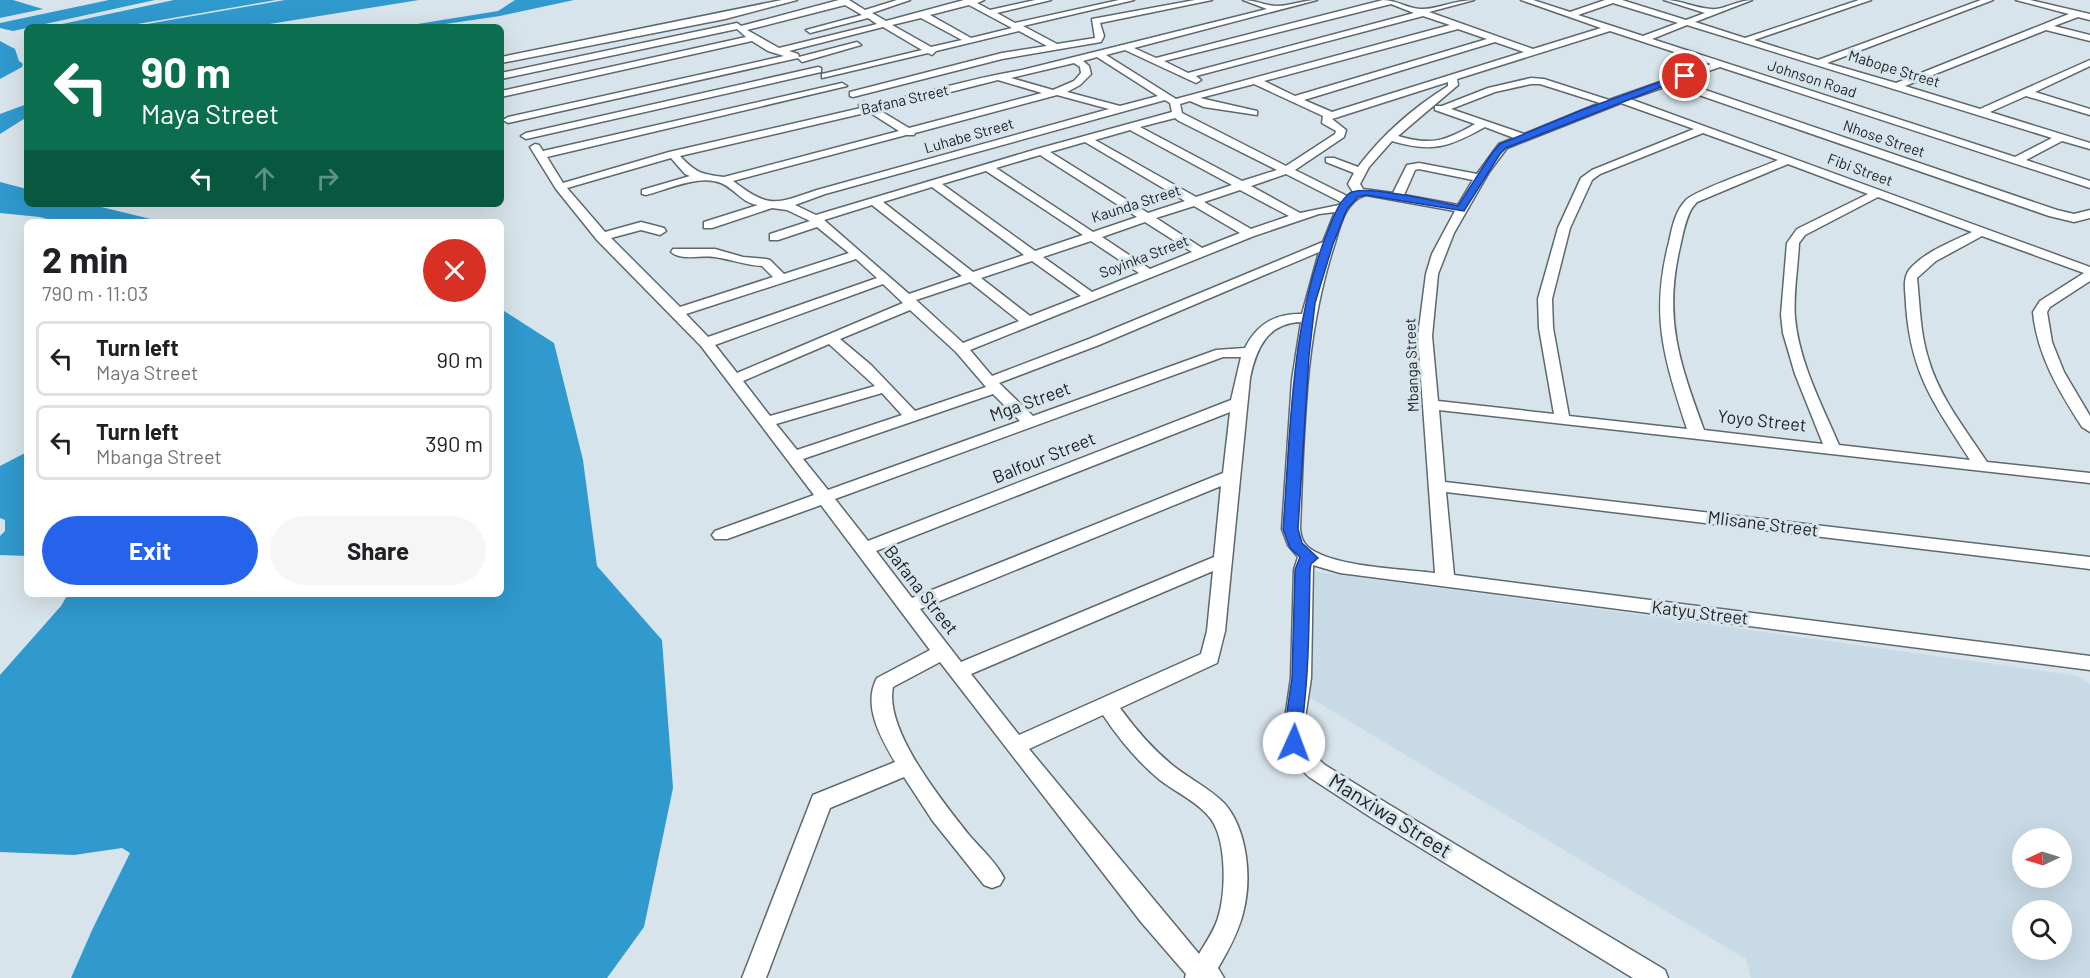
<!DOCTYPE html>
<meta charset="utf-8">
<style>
body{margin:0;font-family:Barlow,sans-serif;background:#f6f6f6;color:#202124;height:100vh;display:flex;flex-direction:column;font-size:22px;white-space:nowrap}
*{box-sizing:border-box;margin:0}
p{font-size:20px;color:#757577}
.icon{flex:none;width:33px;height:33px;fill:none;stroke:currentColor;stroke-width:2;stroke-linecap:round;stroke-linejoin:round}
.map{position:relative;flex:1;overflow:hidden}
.drawer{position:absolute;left:24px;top:219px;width:480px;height:378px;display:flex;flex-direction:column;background:#fff;border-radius:9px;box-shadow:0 6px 24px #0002}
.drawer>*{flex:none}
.hud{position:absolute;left:24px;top:24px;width:480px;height:183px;border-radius:9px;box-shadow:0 6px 24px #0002;background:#0b6e4f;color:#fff;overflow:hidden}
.needle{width:39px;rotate:266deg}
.tools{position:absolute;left:2012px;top:828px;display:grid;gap:12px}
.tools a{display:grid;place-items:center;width:60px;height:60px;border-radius:50%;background:#fff;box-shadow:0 6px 24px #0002;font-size:30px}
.pin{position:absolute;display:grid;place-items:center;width:51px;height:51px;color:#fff;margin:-26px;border:3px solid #fff;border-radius:50%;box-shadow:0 2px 6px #0007}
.me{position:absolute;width:66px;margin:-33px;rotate:2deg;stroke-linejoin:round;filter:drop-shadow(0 0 4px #0008)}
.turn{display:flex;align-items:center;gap:21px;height:126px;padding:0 18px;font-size:27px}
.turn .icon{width:78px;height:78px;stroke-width:2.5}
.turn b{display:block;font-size:42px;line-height:51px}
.lanes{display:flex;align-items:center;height:57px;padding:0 18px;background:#0003;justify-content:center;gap:30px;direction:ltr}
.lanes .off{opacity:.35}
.round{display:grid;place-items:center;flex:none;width:63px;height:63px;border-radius:32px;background:#f6f6f6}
.overview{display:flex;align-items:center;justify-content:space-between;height:102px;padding:0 18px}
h1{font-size:36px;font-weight:700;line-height:45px}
.button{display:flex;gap:12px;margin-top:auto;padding:12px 18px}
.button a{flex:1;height:69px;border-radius:36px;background:#2563eb;color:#fff;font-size:24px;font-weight:700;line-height:69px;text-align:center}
.button a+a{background:#f6f6f6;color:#202124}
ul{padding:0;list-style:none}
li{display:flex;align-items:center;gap:18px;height:75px;margin:0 12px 9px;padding:0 6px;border:3px solid #e0e0e0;border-radius:9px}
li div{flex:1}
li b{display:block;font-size:22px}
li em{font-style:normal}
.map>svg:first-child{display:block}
.built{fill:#c8dae6;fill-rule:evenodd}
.water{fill:#3099ce}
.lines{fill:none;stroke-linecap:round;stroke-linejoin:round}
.minor-casing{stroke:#5e686e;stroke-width:3}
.minor{fill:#fff;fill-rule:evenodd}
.route{fill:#2563eb;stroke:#184099;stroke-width:1.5}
.labels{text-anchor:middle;stroke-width:6;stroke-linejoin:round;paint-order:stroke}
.far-street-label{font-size:15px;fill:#212527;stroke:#d8e4eb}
.street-label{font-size:18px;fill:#212527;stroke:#d8e4eb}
.near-street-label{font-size:21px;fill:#212527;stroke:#d8e4eb}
</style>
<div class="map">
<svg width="2090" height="978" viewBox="0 0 2090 978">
<rect width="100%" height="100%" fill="#d8e4eb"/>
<!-- built -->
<path class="built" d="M1309 571 1643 615 2078 676 2090 684V978H1751L1746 959 1309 697ZM2022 838H2061V878H2022ZM2022 910H2061V950H2022Z"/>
<!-- water -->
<path class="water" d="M0 0H13L43 9 0 18Z
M109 0H155L13 31 0 28V23Z
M174 0H276L120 27H48Z
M285 0H419L257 26 130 27Z
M515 0H574L500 16 425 27H399L498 11Z
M0 41 15 49 19 61 23 64 22 67 0 79Z
M27 104V117L0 134V114Z
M0 182 27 189V204H89L163 222H57L40 217 0 213Z
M501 309 554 343 583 460 597 566 662 640 673 788 644 927 607 978H71L93 928 130 853 122 848 74 855 0 852V675L61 606 68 594H501Z
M27 452V556L0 555V536L5 531V520L0 518V466Z"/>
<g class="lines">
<!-- minor casing -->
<g class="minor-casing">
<path id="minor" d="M782 0H797L725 19 501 63V57Z
M839 0H849L865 10 897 0H910L872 13 886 21 964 0H984L977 3 990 10 1035 0H1051L997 13 1015 23 1119 0H1134L1023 26 1057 44 1095 38 1092 19 1195 0H1212L1100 23 1104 36 1101 42 1002 59 853 97 850 96V92L1002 53 1047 46 1019 31 936 51 932 55 928 53 822 78V74L922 50 883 27 789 51 798 54 799 57 857 42 861 45 802 62 798 58 508 123 503 120 508 117 784 56 768 51 752 41 501 97V91L746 37 737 29 501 79V73L737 23 741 26ZM845 5 862 15 806 30 810 33 868 18 877 24 779 48 747 30ZM969 5 1012 28 971 38 930 15ZM921 18 962 40 931 47 892 25Z
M1243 0C1255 0 1266 6 1277 6 1291 6 1303 0 1317 0L1134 48 1156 58 1383 0C1397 0 1408 9 1421 9 1434 10 1456 0 1474 0L1429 12 1533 49 1601 28 1521 0H1533L1570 12 1605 0H1622L1686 20 1705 13 1664 0C1681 0 1694 8 1711 9 1722 11 1738 0 1752 0L1695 22 1745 38 1859 0H1871L1754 40 1818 60 1981 0H1993L1827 63 1896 83 2069 14 2016 0H2030L2090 14V20L2078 17 2054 26 2090 35V41L2046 30 1905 86 1980 109 2090 60V66L2035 92 2090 109V115L2026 96 1990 112 2090 143V149L2062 141 2026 160 2090 181V188L1720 67 1679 81 2057 210 2074 214 2090 210V218L2074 222 2049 216 1670 85 1630 99 2090 267V281L2050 307 2047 312 2052 342 2064 372 2090 416V432L2082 427C2059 391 2037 355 2033 312L2040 301 2084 273 1982 236 1936 261 1917 278C1920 306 1920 334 1929 361 1940 398 1966 430 1987 462L2090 473V483L1439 410 1445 482 2090 557V569L1446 492 1454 575 2090 656V670L1340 573 1313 565 1311 678 1303 732 1307 749 1325 765 1388 804 1665 970 1668 978H1633L1372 818 1309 777 1291 759 1283 732 1291 678 1294 570 1298 557 1288 545 1282 529 1292 380 1301 322C1267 323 1256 349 1250 378L1225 631 1217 663 1120 708C1136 730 1154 751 1176 768 1192 780 1210 789 1224 803 1248 830 1252 880 1243 913 1238 933 1228 951 1218 968L1224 978H1185L1186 974 1141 922 940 662 893 687C884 730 943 802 969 835 981 849 996 862 1004 878L1000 885 992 888 984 885 932 820 904 777 830 808 766 978H742L813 795 895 762C881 738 862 705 877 678L930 650 821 505 727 539H715L712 535 715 531 814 495 701 346 597 240 556 189 530 147 535 144 539 145 543 151 842 83 847 86 547 157 563 183 669 152 861 108 859 105 864 102 872 105C922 94 971 78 1022 70L1267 9ZM1613 3 1678 23 1643 36 1578 15ZM1391 4 1414 13 1188 73 1164 61ZM1423 16 1450 25 1176 99 1106 55 1125 50 1196 83 1201 80 1196 76ZM1687 25 2052 138 2015 157 1652 39ZM1458 29 1487 39 1295 96 1264 81ZM1610 31 1711 64 1609 100 1544 79 1531 78 1488 88 1442 106H1435V110L1475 124C1445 141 1432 146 1398 136L1458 85 1457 79ZM1495 42 1524 52 1332 112 1304 100ZM1097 57 1158 96 1120 106 1067 92 1080 85 1091 74 1089 66 1083 61ZM1074 63 1080 67 1081 73 1074 81 1053 90 1011 78ZM998 80 1042 93 909 128 879 110ZM1448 82V86C1414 107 1382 135 1358 167L1334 158H1326V162L1354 173 1348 184 1353 192 1347 196 1295 170 1344 137 1346 130 1332 119ZM1254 84 1323 116 1322 123 1336 131 1335 134 1286 166 1182 113 1180 104 1190 101 1204 107 1257 115V111L1200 98ZM1531 84H1540L1600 103 1524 134 1451 109 1495 92ZM1057 95 1109 109 817 190C775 204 770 209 733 181L906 135H914L915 133ZM1165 100 1170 103 1172 112 1037 149 816 215 795 205 825 194ZM1621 103 1694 129 1592 170 1581 178 1558 228 1538 299 1539 328 1554 414 1438 401 1432 336 1438 274 1454 233 1489 172 1507 148ZM869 112 899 131 724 177C701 174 696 173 680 156ZM1175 118 1179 121 1277 170 1242 181 1140 127ZM1485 127 1514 138 1499 144 1477 174 1419 163 1407 165 1393 193 1363 189 1360 184 1369 167 1392 141C1433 153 1449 147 1485 127ZM1130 130 1232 185 1196 197 1095 140ZM1703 133 1778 160C1761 168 1696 190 1686 200 1675 211 1672 228 1669 242 1650 316 1664 358 1687 429L1569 416 1553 328 1552 299 1570 228 1592 180 1600 174ZM1085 142 1185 201 1148 213 1050 152ZM1040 155 1137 217 1093 232 996 168ZM671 158 685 174 690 176 642 190V194L646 195C667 190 699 174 721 183 735 189 742 203 758 205L704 222V228H712L772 208 787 210 810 221 770 234V240H778L817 227 849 253 784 274 770 260 766 259 743 257 715 249H673L671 252C681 261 701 255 714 257 730 259 745 265 762 266L773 277 680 307 611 238 641 230 660 235 666 231 664 228 641 222 605 232 567 188ZM1788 164 1868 194 1797 229 1787 243 1781 315 1783 333 1795 374 1823 444 1704 430C1680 364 1663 319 1680 247 1683 234 1685 220 1692 208L1697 202ZM1419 169 1473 180 1458 205 1404 195 1415 170ZM986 171 1083 235 1035 251 942 184ZM1286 174 1341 202 1339 205 1300 213 1251 186ZM932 187 1024 255 973 272 883 202ZM1240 190 1289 216 1251 229 1204 202ZM1366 195 1455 211 1432 254 1426 274 1418 336 1435 573C1404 569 1329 567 1307 546 1302 541 1301 536 1300 529 1304 432 1304 336 1335 243 1340 225 1346 200 1366 195ZM1878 197 1972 232C1951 242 1924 252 1909 270 1902 280 1906 293 1906 305 1911 375 1934 403 1970 460L1839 445C1822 405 1799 362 1795 318 1793 294 1798 267 1799 243L1805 235ZM872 205 962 276 909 294 824 220ZM1194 206 1240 233 1202 248 1156 218ZM1335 212 1323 242 1089 339 992 376 970 350 1254 236 1319 214ZM1145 222 1192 252 1150 269 1102 237ZM1091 241 1139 273 1092 292 1043 257ZM1319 252 1302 314C1276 313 1257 324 1245 348L1216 350 1033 416 999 383 1099 345ZM856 259 877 278 708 337 686 314ZM1032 261 1081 296 1030 316 981 278ZM970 282 1019 321 963 343 916 300ZM883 284 903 303 737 373 715 345ZM910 310 956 352 986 387 915 411 871 365 840 339ZM829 344 875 386 770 416 743 381ZM1223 357H1241L1231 400 868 541 835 499ZM882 393 902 415 797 450 776 424ZM993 394 1020 421 828 490 803 459ZM1230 412 1223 473 912 598 876 551ZM1221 486 1214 557 961 662 920 609ZM1213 571 1207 631 1201 654 1019 735 971 674ZM1103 715C1119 739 1138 762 1160 780 1177 793 1198 802 1211 819 1227 841 1226 893 1218 918 1214 931 1206 942 1199 954L1029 749Z
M818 67 821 68V72L526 139 521 136 526 133Z"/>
</g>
<!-- minor -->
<use href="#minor" class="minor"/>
</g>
<!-- route -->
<path class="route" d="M1682 74 1689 76 1506 148 1500 154 1464 211 1366 195 1358 197 1347 209 1333 244 1315 303 1309 356 1298 529 1302 543 1318 558 1311 564 1310 570C1309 622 1309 673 1302 725 1301 733 1303 740 1300 748L1294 750 1288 748 1284 732 1292 678 1295 570 1300 557 1290 548 1283 529C1291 429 1290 323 1329 228 1334 216 1339 201 1350 193 1364 184 1439 202 1458 206L1492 153 1500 144 1582 110Z"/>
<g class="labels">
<!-- far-street labels -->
<g class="far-street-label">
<text transform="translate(1894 69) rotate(17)" y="5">Mabope Street</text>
<text transform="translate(1812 79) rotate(18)" y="5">Johnson Road</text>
<text transform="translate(905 100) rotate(-13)" y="5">Bafana Street</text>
<text transform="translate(969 136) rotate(-16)" y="5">Luhabe Street</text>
<text transform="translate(1884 139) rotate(19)" y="5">Nhose Street</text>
<text transform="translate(1860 170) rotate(20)" y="5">Fibi Street</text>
<text transform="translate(1136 204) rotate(-18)" y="5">Kaunda Street</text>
<text transform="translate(1144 257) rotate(-21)" y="5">Soyinka Street</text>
<text transform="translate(1412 365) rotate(-92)" y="5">Mbanga Street</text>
</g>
<!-- street labels -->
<g class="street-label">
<text transform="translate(1030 402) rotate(-20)" y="6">Mga Street</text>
<text transform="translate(1762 421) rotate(6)" y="6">Yoyo Street</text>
<text transform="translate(1044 458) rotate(-22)" y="6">Balfour Street</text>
<text transform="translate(1763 524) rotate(7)" y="6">Mlisane Street</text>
<text transform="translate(921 590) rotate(52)" y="6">Bafana Street</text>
<text transform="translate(1700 613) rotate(7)" y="6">Katyu Street</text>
</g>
<!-- near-street labels -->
<g class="near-street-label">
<text transform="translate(1390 816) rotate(32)" y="7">Manxiwa Street</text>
</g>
</g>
</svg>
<div class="tools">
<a><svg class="needle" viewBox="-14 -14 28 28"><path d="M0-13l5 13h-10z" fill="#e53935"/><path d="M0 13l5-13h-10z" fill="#757577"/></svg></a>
<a><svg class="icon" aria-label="search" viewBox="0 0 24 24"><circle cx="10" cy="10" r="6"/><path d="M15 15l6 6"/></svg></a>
</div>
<div class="pin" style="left:1685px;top:76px;background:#d93025"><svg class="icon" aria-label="arrive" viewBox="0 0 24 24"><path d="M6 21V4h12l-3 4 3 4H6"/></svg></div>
<svg class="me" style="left:1294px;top:743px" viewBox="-20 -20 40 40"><circle r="19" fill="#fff"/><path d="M0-13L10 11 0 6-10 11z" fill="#2563eb"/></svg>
<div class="hud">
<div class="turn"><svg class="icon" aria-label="left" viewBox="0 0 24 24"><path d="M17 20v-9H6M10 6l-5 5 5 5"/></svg><div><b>90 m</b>Maya Street</div></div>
<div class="lanes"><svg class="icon" aria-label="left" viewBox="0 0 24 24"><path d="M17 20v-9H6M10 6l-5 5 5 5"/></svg><svg class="icon off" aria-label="ahead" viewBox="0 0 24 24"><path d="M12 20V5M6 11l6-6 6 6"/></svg><svg class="icon off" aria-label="right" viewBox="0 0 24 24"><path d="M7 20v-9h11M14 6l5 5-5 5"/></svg></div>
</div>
<section class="drawer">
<div class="overview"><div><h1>2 min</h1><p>790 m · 11:03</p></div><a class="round" style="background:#d93025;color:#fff"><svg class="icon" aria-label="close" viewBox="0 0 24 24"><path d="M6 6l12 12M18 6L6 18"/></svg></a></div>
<ul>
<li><svg class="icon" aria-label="left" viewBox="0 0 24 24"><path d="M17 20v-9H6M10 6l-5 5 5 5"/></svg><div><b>Turn left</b><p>Maya Street</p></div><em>90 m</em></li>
<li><svg class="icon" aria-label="left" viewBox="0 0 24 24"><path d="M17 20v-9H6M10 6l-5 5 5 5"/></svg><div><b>Turn left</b><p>Mbanga Street</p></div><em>390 m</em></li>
</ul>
<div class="button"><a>Exit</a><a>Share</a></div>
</section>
</div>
